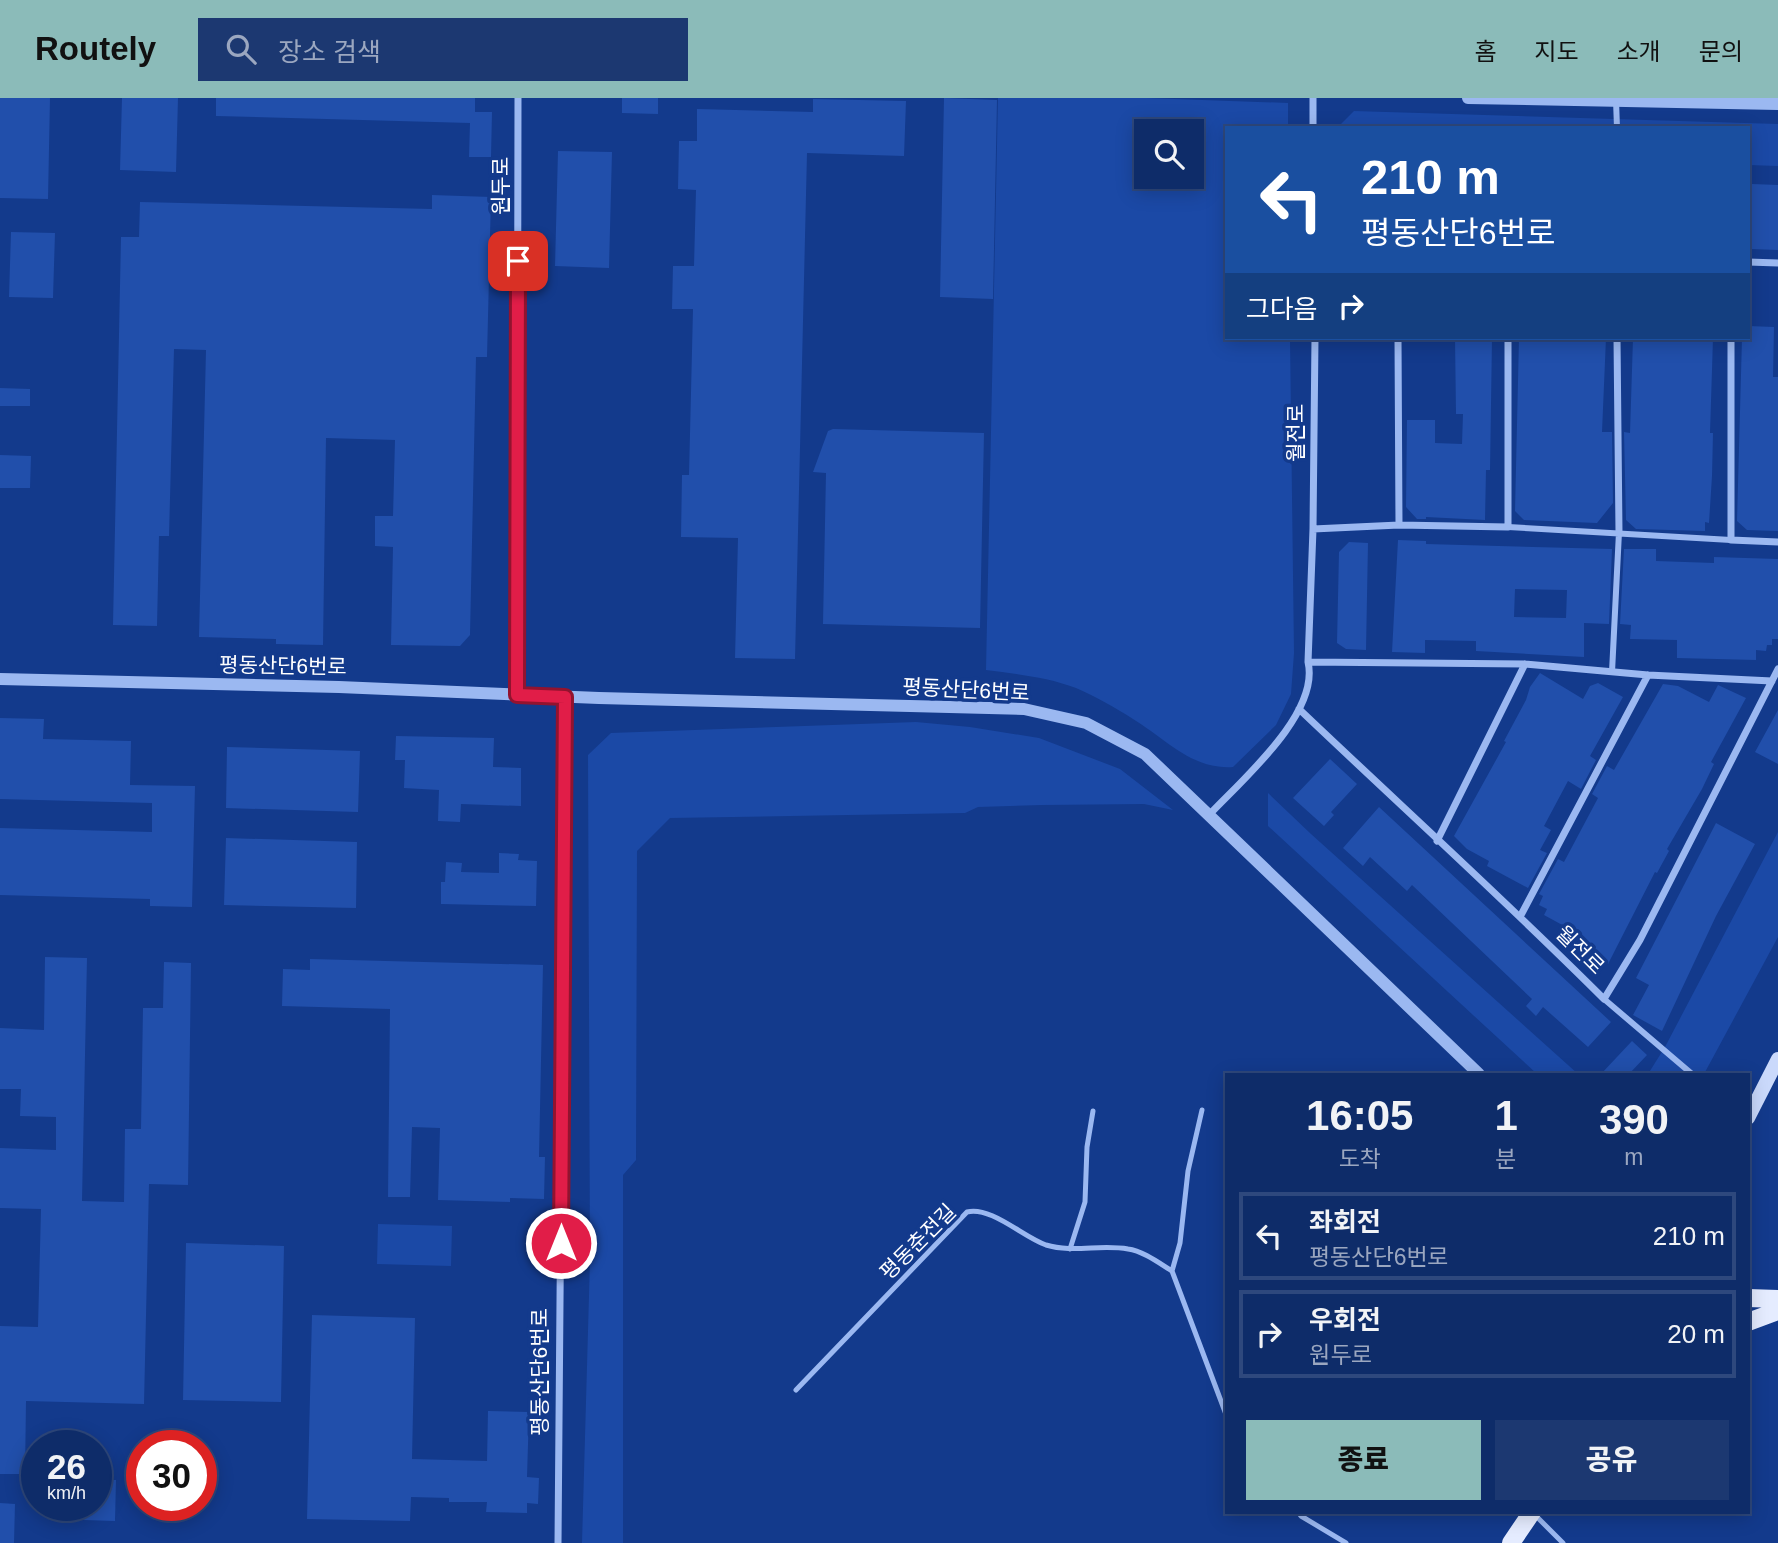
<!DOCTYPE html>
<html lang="ko">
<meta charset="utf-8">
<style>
body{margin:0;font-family:Arial,"Noto Sans KR",sans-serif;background:#1c3871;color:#f1f3f6;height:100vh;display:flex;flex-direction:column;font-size:26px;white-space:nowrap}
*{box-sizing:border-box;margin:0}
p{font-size:23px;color:#9ba7c0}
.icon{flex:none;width:38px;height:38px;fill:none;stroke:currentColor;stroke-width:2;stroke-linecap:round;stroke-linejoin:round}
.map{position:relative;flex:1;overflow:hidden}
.side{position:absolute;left:1225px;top:975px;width:525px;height:441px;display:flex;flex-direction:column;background:#0e2c69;border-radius:0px;box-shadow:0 4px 18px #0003,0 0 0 2px #2e487d}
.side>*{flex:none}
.top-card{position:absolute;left:1225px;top:28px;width:525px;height:214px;border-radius:0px;box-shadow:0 4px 18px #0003,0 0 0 2px #2e487d;background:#1a4fa0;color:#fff;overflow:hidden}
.controls{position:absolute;left:1134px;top:21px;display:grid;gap:14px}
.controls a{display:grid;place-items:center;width:70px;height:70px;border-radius:0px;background:#0e2c69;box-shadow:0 4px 18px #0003,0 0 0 2px #2e487d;font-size:35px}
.speed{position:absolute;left:21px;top:1332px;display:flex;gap:14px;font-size:35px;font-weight:700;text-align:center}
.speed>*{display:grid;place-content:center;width:91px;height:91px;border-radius:50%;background:#0e2c69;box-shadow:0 4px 18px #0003,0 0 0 2px #2e487d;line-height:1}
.speed small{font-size:18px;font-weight:400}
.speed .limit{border:10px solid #d22;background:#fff;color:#111}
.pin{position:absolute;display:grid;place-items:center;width:60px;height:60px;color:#fff;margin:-30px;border-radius:14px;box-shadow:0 4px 10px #0006}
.me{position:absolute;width:77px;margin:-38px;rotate:0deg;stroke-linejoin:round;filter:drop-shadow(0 0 5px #0008)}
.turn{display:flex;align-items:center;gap:24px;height:147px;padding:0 21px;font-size:32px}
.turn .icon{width:91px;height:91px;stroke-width:2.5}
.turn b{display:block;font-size:49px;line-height:60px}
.then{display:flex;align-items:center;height:66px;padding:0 21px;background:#0003;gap:14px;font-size:26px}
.eta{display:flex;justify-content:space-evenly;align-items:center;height:119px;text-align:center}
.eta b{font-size:42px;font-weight:800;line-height:49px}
.cta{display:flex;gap:14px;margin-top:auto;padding:14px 21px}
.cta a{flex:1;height:80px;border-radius:0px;background:#8bbbb9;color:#111;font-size:28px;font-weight:800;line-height:80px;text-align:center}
.cta a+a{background:#1c3871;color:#f1f3f6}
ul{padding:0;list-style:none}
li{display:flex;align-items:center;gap:21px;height:88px;margin:0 14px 10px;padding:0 7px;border:4px solid #2e487d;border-radius:0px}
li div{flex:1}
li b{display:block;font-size:26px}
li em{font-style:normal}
header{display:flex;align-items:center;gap:42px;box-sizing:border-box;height:98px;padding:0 35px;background:#8bbbb9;color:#111}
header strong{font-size:33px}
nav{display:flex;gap:38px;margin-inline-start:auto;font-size:24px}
.search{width:490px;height:63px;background:#1c3871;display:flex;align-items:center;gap:18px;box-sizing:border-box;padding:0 24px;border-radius:0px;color:#9ba7c0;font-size:26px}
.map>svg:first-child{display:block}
.green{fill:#1b49a6;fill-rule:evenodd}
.building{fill:#214fab;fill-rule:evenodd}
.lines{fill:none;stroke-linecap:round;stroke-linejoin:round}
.service{stroke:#9bb8f1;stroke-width:5}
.pedestrian{stroke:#9bb8f1;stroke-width:6}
.minor{stroke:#9bb8f1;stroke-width:7}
.tertiary{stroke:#9bb8f1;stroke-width:12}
.secondary{stroke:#cad9fb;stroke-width:14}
.primary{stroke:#e5ecff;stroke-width:18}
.route-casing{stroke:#92132f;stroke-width:18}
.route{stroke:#e11d48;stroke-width:12}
.labels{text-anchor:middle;stroke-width:7;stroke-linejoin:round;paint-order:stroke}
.street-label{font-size:21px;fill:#fff;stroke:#133a8c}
</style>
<header>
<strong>Routely</strong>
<div class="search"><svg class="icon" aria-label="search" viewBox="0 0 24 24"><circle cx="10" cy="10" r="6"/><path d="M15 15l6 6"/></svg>장소 검색</div>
<nav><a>홈</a><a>지도</a><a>소개</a><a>문의</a></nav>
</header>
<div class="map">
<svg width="1778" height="1445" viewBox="0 0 1778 1445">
<rect width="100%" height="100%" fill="#133a8c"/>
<!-- green -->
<path class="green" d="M998 0H1147L1288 5V30H1227V240H1290L1294 555 1291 596 1276 627 1233 669C1192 672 1166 641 1133 621 1116 610 1095 598 1076 590 1047 579 1016 576 986 572ZM1192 33V79H1146V33Z
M1354 13 1778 26V68L1748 67V30H1337Z
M916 624 970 629 1039 640 1120 671 1173 712 1144 706 1042 707 978 709 965 715 670 720 637 753 636 1062 623 1077V1445H582L590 1162 588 657 611 635Z
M1268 695 1311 736 1578 976H1537L1268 728Z
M1778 734V839L1704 976H1648L1665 949Z
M378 1126 452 1128 451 1168 377 1166Z"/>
<!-- building -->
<path class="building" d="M0 0H50L48 101 0 100Z
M122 0H178L176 74 120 72Z
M216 0H475V14H492L491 59H469L470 25 216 18Z
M622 0H658V16L622 15Z
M944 0 997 2 993 201 940 199Z
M813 1 906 3 904 58 807 55 795 561 735 560 738 440 681 439 682 377H689L693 211H672L673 168H694L696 92 678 91 679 43H697V11L813 14Z
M558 53 612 54 609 170 555 168Z
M1752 86 1778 87V152L1750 151Z
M432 97 491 99 487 259H476L470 537 460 548 391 547 393 449 375 448V418H393L395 342 326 340 323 547 276 546V541L199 539 206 252 174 251 169 438H159L157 528 113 527 121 139H139L140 104 432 111Z
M11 134 55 135 53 200 9 199Z
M1748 228 1774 229 1773 279H1778V433L1747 432 1737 423 1742 240H1748Z
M1455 240H1492L1490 372H1486L1485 422 1426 419V421H1417L1406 409 1407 322H1435V345L1462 346 1463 316H1456Z
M1519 240H1606L1602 334H1612L1613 405 1597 425 1524 422 1515 413Z
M1633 240H1713L1710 335H1713L1712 378 1709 425 1705 424V433L1636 431 1626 422 1624 334 1630 335Z
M0 290 30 291V308H0Z
M833 331 984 335 980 530 823 526 826 375 813 374 828 333Z
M0 357 31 358 30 390H0Z
M1398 442 1426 443V446L1612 451 1609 526 1584 525V559L1476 553V543L1425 542V555L1392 554ZM1515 491 1567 492 1566 520 1514 519Z
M1349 444 1368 445 1366 552 1346 551 1337 545 1339 454Z
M1624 451H1656V463L1714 465V459L1778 461V541H1772V547H1767L1766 553 1756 552V562L1677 560V542L1630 541 1631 527 1620 526Z
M1540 575 1583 601 1590 588 1598 585 1623 599 1590 658 1596 662 1581 691 1568 683 1544 728 1551 732 1540 752 1547 755 1528 790 1487 768 1489 763 1467 751 1454 738 1506 644 1504 643 1526 602 1530 589Z
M1663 586 1678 588 1709 604 1718 587 1746 600 1711 664 1714 666 1702 691 1667 751 1669 753 1657 775 1655 774 1608 866 1603 863 1601 868 1593 867 1571 847 1577 835 1544 817 1547 811 1539 807 1543 798 1539 796 1558 761 1564 764 1598 700 1592 696 1607 668 1614 672Z
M1778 612V666L1755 654Z
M0 620 44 621 43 641 131 643 130 687 195 688 192 809 150 808V801L0 797V730L152 734V705L0 701Z
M396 638 494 640 493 669 521 670V708L461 706 460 724 438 723 439 692 404 690 405 662H395Z
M227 649 360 653 358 714 226 710Z
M1330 661 1357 686 1331 714 1334 717 1324 728 1293 700Z
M1379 709 1611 924 1588 949 1543 909 1536 918 1526 908 1532 901 1412 787 1407 793 1370 759 1363 768 1343 750Z
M1716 725 1755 746 1716 818 1662 933 1633 917 1649 887 1636 880Z
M226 740 357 744 356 810 224 807Z
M499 755 519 756 518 762 537 763 536 808 441 806V784H445L446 764 462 765 461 774 499 775Z
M45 859 87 860 82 1103 124 1104 125 1031H141L143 910H163L164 864 191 865 188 1087 149 1086 144 1306 26 1303 25 1376H0V1228L38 1229 41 1111 0 1110V1050L56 1052V1019L20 1018 21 991H0V930L44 932Z
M310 861 543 867 539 1059H545L544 1101 510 1100V1104L438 1102 440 1030 412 1029 410 1099H388L390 911 282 908 283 871 310 872Z
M1632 943 1647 957 1629 976H1601Z
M186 1145 284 1148 281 1304 183 1302Z
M312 1217 415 1220 412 1361 487 1363 488 1313 529 1314 527 1379 539 1380 538 1406 527 1405V1415L486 1414 487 1404H449V1400L411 1399 410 1423 307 1421Z
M96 1382H116L115 1423 52 1421V1407H96Z
M0 1405 15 1406 14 1445H0Z"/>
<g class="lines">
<!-- service -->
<path class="service" d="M1202 1012 1188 1073 1180 1145 1172 1173 1227 1319
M1070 1151 1085 1104 1087 1049 1093 1013
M796 1292 967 1114C991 1108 1023 1139 1046 1147 1073 1155 1101 1146 1128 1151 1143 1153 1159 1165 1172 1173
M1298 1414 1301 1418 1346 1445
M1533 1415 1563 1445"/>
<!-- pedestrian -->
<path class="pedestrian" d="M1616 2 1617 30
M1508 429 1731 442
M1612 574 1619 434
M1604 901 1692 976"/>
<!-- minor -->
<path class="minor" d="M1313 0V30
M1748 164 1778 165
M1398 240 1399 427
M1617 240 1619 434
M1731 240V442L1778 444
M1313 431 1399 427 1508 429V240
M1308 564 1525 566 1648 577 1772 583
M517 597 518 0
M1299 611C1401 708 1505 802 1604 901L1640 842 1778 571
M1210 716C1243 681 1320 615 1308 564L1313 431 1315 240
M1437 743 1525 566
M1521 817 1648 577
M558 1445 565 599"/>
<!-- tertiary -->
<path class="tertiary" d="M1468 0 1778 6
M0 581 339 589 599 600 1024 611 1086 625 1145 656 1479 976"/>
<!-- secondary -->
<path class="secondary" d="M1748 1020 1778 961"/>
<!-- primary -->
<path class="primary" d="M1748 1200 1778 1201
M1748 1224 1778 1213
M1511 1445 1532 1414"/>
</g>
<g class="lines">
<!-- route casing -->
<g class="route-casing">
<path id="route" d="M518 163 517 597 565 599 561 1145"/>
</g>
<!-- route -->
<use href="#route" class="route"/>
</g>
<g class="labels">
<!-- street labels -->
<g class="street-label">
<text transform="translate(501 88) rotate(-90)" y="7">원두로</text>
<text transform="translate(1296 335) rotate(-90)" y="7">월전로</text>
<text transform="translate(283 568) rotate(1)" y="7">평동산단6번로</text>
<text transform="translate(966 592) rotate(3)" y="7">평동산단6번로</text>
<text transform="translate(1580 852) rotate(45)" y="7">월전로</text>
<text transform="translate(918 1144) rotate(-45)" y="7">평동춘전길</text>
<text transform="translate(540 1274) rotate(-90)" y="7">평동산단6번로</text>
</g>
</g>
</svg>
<div class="controls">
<a><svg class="icon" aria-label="search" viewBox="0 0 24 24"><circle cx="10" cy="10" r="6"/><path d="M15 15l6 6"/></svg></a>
</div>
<div class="speed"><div>26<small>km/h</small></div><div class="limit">30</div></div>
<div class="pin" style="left:518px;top:163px;background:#d93025"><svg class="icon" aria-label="arrive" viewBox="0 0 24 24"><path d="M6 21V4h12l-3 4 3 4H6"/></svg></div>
<svg class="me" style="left:561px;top:1145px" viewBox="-20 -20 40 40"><circle r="17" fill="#e11d48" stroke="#fff" stroke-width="3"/><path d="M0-11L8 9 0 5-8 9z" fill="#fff"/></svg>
<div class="top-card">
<div class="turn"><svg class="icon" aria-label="left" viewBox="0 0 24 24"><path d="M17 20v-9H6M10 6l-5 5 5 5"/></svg><div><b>210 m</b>평동산단6번로</div></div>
<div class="then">그다음<svg class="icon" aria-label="right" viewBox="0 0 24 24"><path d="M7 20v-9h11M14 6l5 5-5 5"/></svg></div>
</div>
<section class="side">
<div class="eta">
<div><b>16:05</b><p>도착</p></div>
<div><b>1</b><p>분</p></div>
<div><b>390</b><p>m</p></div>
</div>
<ul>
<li><svg class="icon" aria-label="left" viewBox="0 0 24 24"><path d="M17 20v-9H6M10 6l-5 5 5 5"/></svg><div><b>좌회전</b><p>평동산단6번로</p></div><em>210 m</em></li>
<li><svg class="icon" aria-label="right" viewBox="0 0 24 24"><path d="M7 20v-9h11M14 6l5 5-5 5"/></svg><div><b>우회전</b><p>원두로</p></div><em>20 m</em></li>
</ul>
<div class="cta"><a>종료</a><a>공유</a></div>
</section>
</div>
